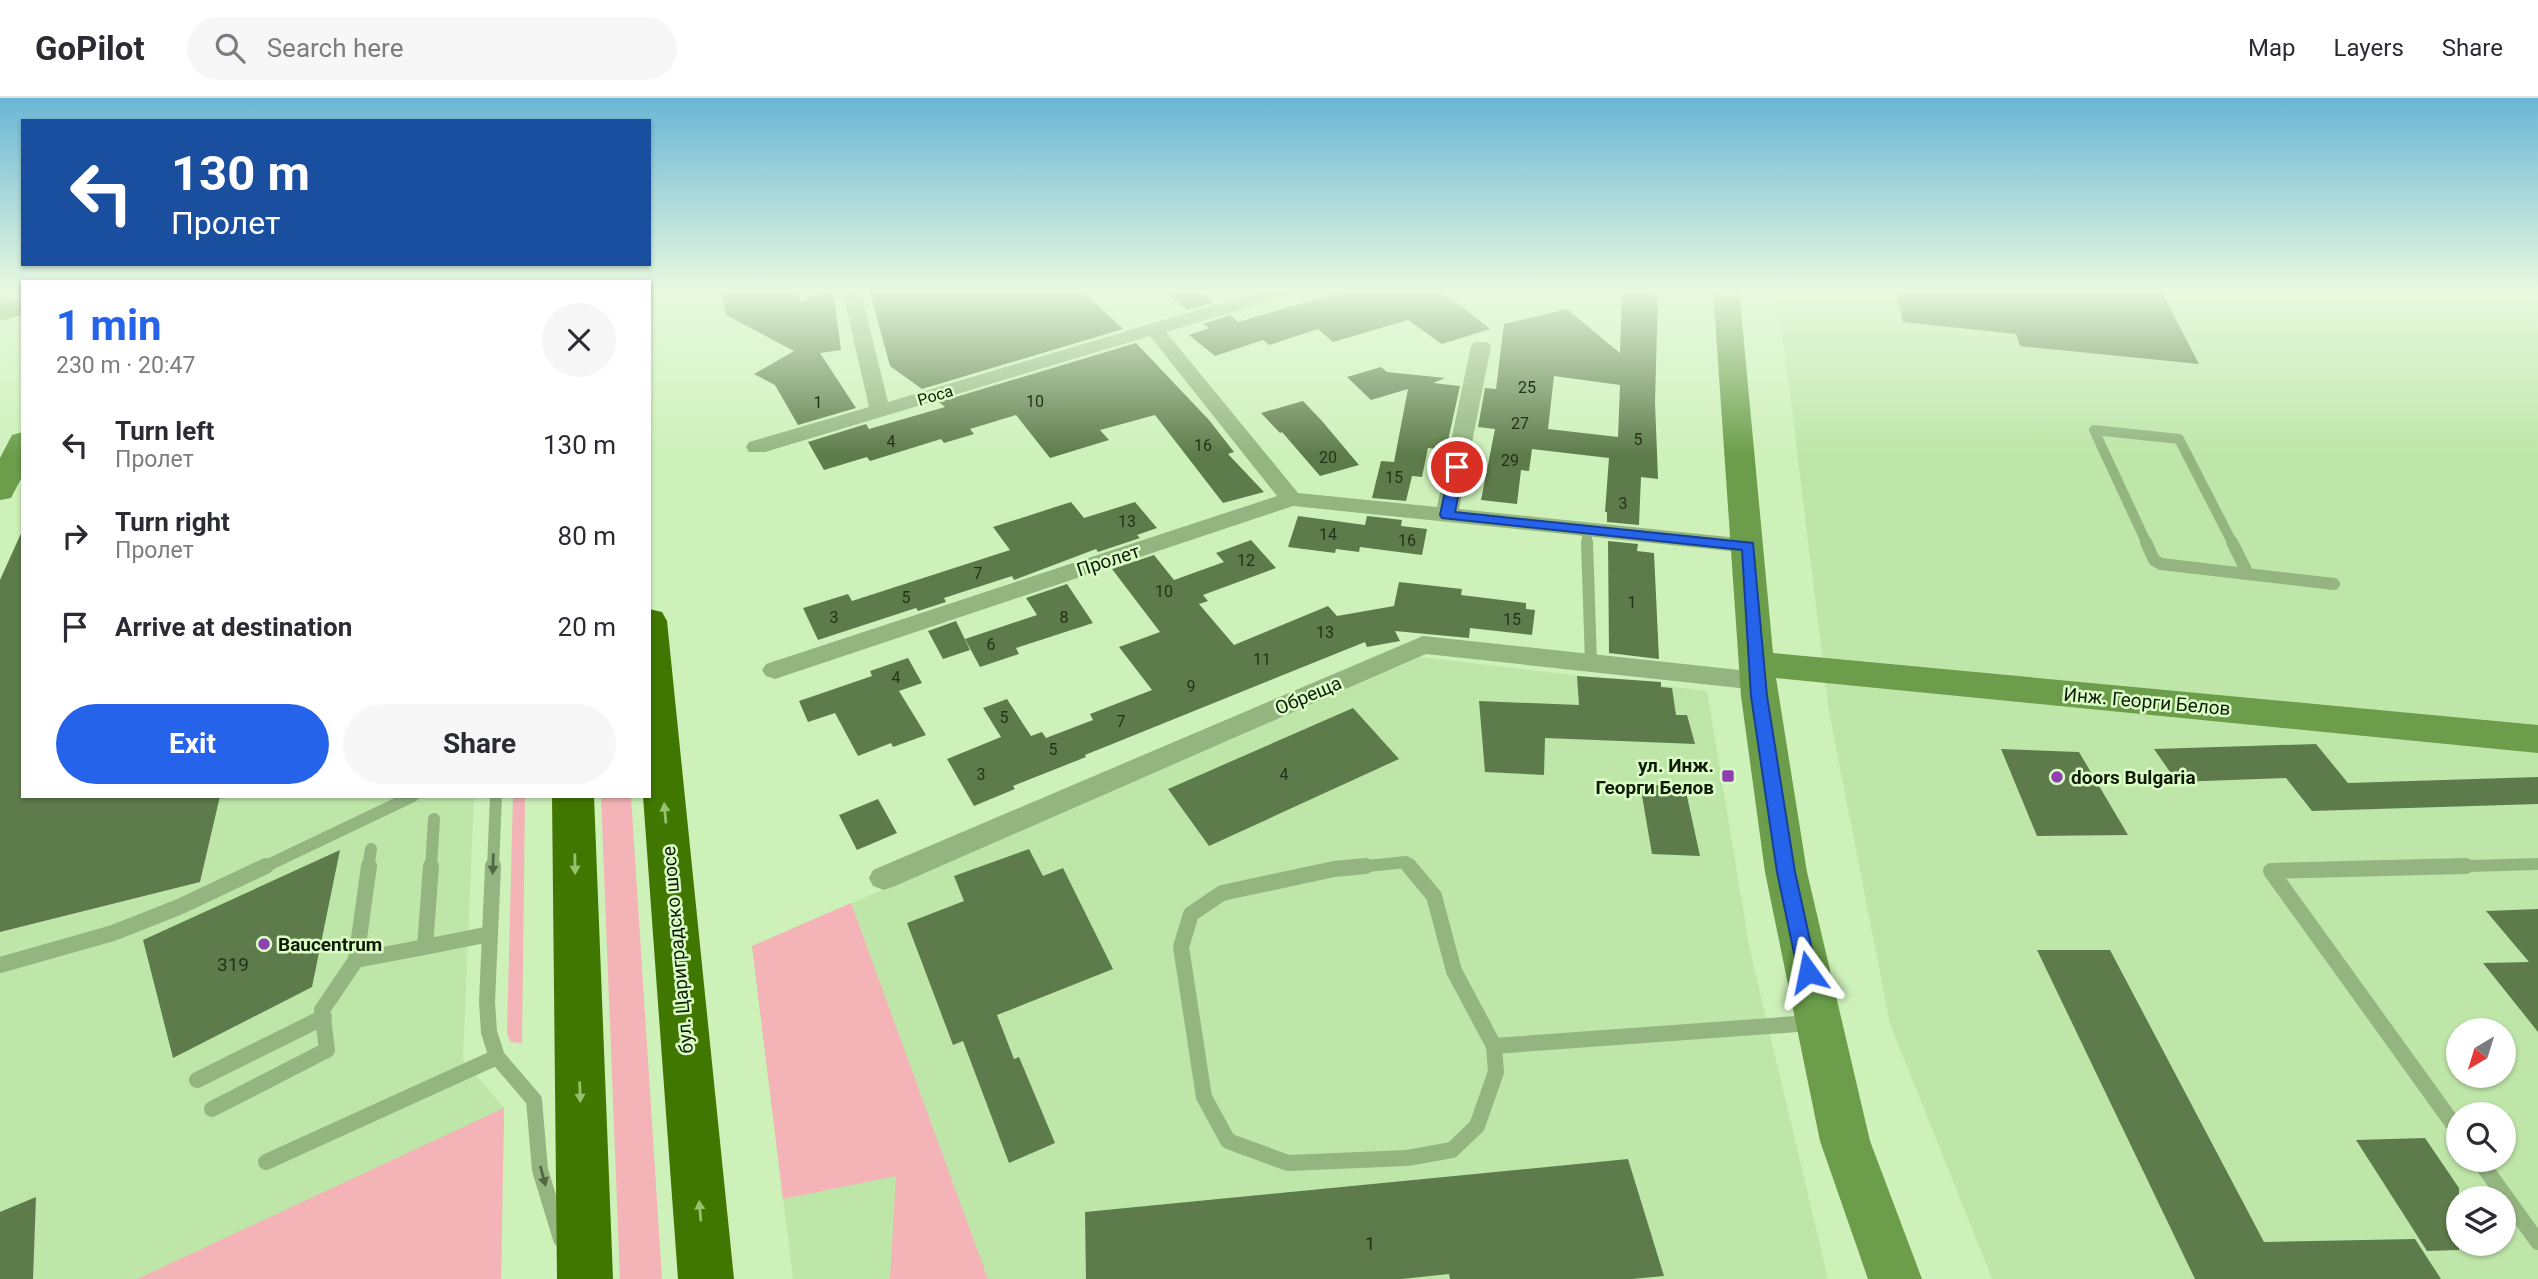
<!DOCTYPE html>
<meta charset="utf-8">
<style>
body{margin:0;font-family:Roboto,sans-serif;background:#f7f7f7;color:#2b2b33;height:100vh;display:flex;flex-direction:column;font-size:26px;white-space:nowrap}
*{box-sizing:border-box;margin:0}
p{font-size:23px;color:#7c7c81}
.icon{flex:none;width:38px;height:38px;fill:none;stroke:currentColor;stroke-width:2;stroke-linecap:round;stroke-linejoin:round}
.map{position:relative;flex:1;overflow:hidden}
.details{position:absolute;left:21px;top:182px;width:630px;height:518px;display:flex;flex-direction:column;background:#fff;border-radius:0px;box-shadow:0 2px 5px #0004}
.details>*{flex:none}
.top-card{position:absolute;left:21px;top:21px;width:630px;height:147px;border-radius:0px;box-shadow:0 2px 5px #0004;background:#1a4fa0;color:#fff;overflow:hidden}
.needle{width:46px;rotate:218deg}
.tools{position:absolute;left:2446px;top:920px;display:grid;gap:14px}
.tools a{display:grid;place-items:center;width:70px;height:70px;border-radius:50%;background:#fff;box-shadow:0 2px 5px #0004;font-size:35px}
.pin{position:absolute;display:grid;place-items:center;width:60px;height:60px;color:#fff;margin:-30px;border:4px solid #fff;border-radius:50%;box-shadow:0 2px 7px #0007}
.me{position:absolute;width:77px;margin:-38px;rotate:348deg;stroke-linejoin:round;filter:drop-shadow(0 0 5px #0008)}
.turn{display:flex;align-items:center;gap:24px;height:147px;padding:0 35px;font-size:32px}
.turn .icon{width:91px;height:91px;stroke-width:2.5}
.turn b{display:block;font-size:49px;line-height:60px}
.round{display:grid;place-items:center;flex:none;width:74px;height:74px;border-radius:37px;background:#f7f7f7}
.head{display:flex;align-items:center;justify-content:space-between;height:119px;padding:0 35px}
h1{font-size:42px;font-weight:700;line-height:52px;color:#2563eb}
.button{display:flex;gap:14px;margin-top:auto;padding:14px 35px}
.button a{flex:1;height:80px;border-radius:42px;background:#2563eb;color:#fff;font-size:28px;font-weight:700;line-height:80px;text-align:center}
.button a+a{background:#f7f7f7;color:#2b2b33}
ul{padding:0;list-style:none}
li{display:flex;align-items:center;gap:21px;height:91px;padding:0 35px}
li div{flex:1}
li b{display:block;font-size:26px}
li em{font-style:normal}
header{display:flex;align-items:center;gap:42px;box-sizing:border-box;height:98px;padding:0 35px;background:#fff;border-bottom:2px solid #e1e1e2}
header strong{font-size:33px}
nav{display:flex;gap:38px;margin-inline-start:auto;font-size:24px}
.search{width:490px;height:63px;background:#f7f7f7;display:flex;align-items:center;gap:18px;box-sizing:border-box;padding:0 24px;border-radius:38px;color:#7c7c81;font-size:26px}
.map>svg:first-child{display:block}
.built{fill:#bfe6a9;fill-rule:evenodd}
.green{fill:#f3b3b7}
.building{fill:#5e7c4b;fill-rule:evenodd}
.lines{fill:none;stroke-linecap:round;stroke-linejoin:round}
.lane-far2{stroke:#94b580;stroke-width:10}
.lane-far1{stroke:#94b580;stroke-width:12}
.lane{stroke:#94b580;stroke-width:16}
.street{fill:#94b580;fill-rule:evenodd}
.secondary{fill:#6b9d4a;fill-rule:evenodd}
.highway{fill:#3f7700;fill-rule:evenodd}
.oneway{fill:#95c16d}
.oneway2{fill:#526844}
.route{fill:#2563eb;stroke:#184099;stroke-width:2}
.poi-dot{fill:#9041b1;stroke:#dbfec7;stroke-width:2.5}
.labels{text-anchor:middle;stroke-width:5;stroke-linejoin:round;paint-order:stroke}
.number-label{font-size:16px;fill:#233318}
.far-street-label{font-size:16px;fill:#0f1b07;stroke:#dbfec7}
.street-label{font-size:19px;fill:#0f1b07;stroke:#dbfec7}
.poi-label{font-size:19px;font-weight:bold;fill:#0f1b07;stroke:#dbfec7;text-anchor:start}
.near-number-label{font-size:19px;fill:#233318}
</style>
<header>
<strong>GoPilot</strong>
<div class="search"><svg class="icon" aria-label="search" viewBox="0 0 24 24"><circle cx="10" cy="10" r="6"/><path d="M15 15l6 6"/></svg>Search here</div>
<nav><a>Map</a><a>Layers</a><a>Share</a></nav>
</header>
<div class="map">
<svg width="2538" height="1181" viewBox="0 0 2538 1181">
<rect width="100%" height="100%" fill="#cef1ba"/>
<!-- built -->
<path class="built" d="M1777 191H2538V1181H1992L1890 926 1829 614ZM2459 933H2504V978H2459ZM2459 1017H2504V1062H2459ZM2459 1101H2504V1146H2459Z
M23 431V698H474L463 962 504 1010 501 1181H0V482Z
M1421 559 1707 593 1750 852 1828 1181H793L752 848Z"/>
<!-- green -->
<path class="green" d="M513 698H525L522 945 511 944 507 936Z
M601 698H631L662 1181H620Z
M851 805 988 1181H890L896 1078 783 1101 752 848Z
M504 1010 501 1181H137Z"/>
<!-- building -->
<path class="building" d="M737 191H798L801 204 825 191H833L841 252 820 255 856 310 798 327 775 287 754 276 794 253 726 217 721 194Z
M869 191H1081L1123 231 922 291 890 268Z
M1162 191H1198L1214 204 1187 212Z
M1351 191H1439L1490 231 1442 246 1408 222 1333 244 1318 231 1269 247 1263 242 1215 258 1189 237 1209 230 1203 226 1230 217 1238 224Z
M1622 191 1658 194 1655 304 1658 381 1641 379 1639 427 1607 424V414H1605L1609 360 1532 351 1529 373 1521 372 1517 406 1481 402 1495 331 1478 329 1485 290 1496 291 1504 226 1567 211 1620 255ZM1554 278 1620 287 1618 339 1548 331Z
M1896 191H2160L2199 266 2020 248 2016 236 1903 224Z
M1136 245 1209 322 1234 354 1228 356 1264 394 1223 405 1155 317 1100 332 1109 342 1050 360 1016 317 970 331 974 336 944 345 941 341 870 363 867 359 824 372 808 344 866 326 869 331 945 309 939 304Z
M1381 269 1387 274 1445 280 1433 285 1460 288 1446 352 1428 350 1422 379 1412 378 1406 403 1372 400 1381 363 1394 364 1408 291 1371 302 1347 279Z
M1303 303 1322 323 1359 367 1320 378 1282 334 1280 335 1261 315Z
M1071 404 1084 420 1135 404 1157 430 1137 437 1140 440 1098 454 1096 451 1014 482 1012 478 944 500 946 504 918 513 916 510 818 542 803 510 848 496 852 503 1010 452 993 429Z
M1298 418 1365 427 1367 418 1402 422 1401 428 1427 431 1422 457 1360 449 1359 454 1336 451 1335 455 1288 449Z
M23 431V698H220L200 784 0 834V482Z
M1251 442 1276 470 1203 497 1208 503 1199 506 1234 547 1328 508 1337 518 1394 508 1399 484 1462 491 1461 497 1526 505V511L1535 512 1532 537 1470 530 1469 540 1395 533 1400 543 1367 549 1365 544 1085 657 1086 659 1013 688 1015 691 974 708 947 661 1001 639 983 610 1007 601 1031 638 1042 634 1046 640 1093 622 1090 616 1152 592 1119 549 1160 534 1112 471 1154 457 1174 482 1224 464 1216 455Z
M1608 443 1638 446 1637 453 1654 455 1659 561 1609 555Z
M1067 486 1093 525 1016 550 1019 556 980 569 965 541 1037 517 1026 500Z
M956 523 970 552 943 561 928 533Z
M908 560 922 585 899 593 926 637 893 649 891 645 858 658 835 615 808 624 799 603 872 578 870 573Z
M1577 578 1661 584V589L1672 590 1676 617H1687L1695 646 1545 640 1544 677 1485 674 1479 603 1579 607Z
M1353 610 1399 661 1209 748 1168 691Z
M2316 646 2348 685 2538 679V706L2312 713 2286 680 2177 684 2154 651Z
M2001 651 2079 654 2128 737 2037 738Z
M1640 686 1685 689 1700 758 1652 756Z
M878 701 897 735 857 752 839 717Z
M1029 751 1043 778 1063 770 1113 871 997 917 1014 961 1019 959 1055 1045 1009 1065 963 943 953 947 907 825 964 803 954 778Z
M340 752 312 889 173 960 143 842Z
M2538 811V934L2483 865 2529 864 2486 813Z
M2037 852H2110L2264 1144 2415 1141 2441 1181H2195Z
M2425 1040 2459 1090V1152L2427 1153 2356 1042Z
M1628 1061 1664 1178 1632 1181H1450L1449 1176 1402 1181H1086L1085 1114Z
M36 1099 33 1181H0V1114Z"/>
<g class="lines">
<!-- lane-far2 -->
<path class="lane-far2" d="M1587 432V446
M2147 446 2094 332 2179 341 2233 446"/>
<!-- lane-far1 -->
<path class="lane-far1" d="M1587 444 1591 565
M2146 444 2154 462 2161 466 2334 486
M2232 444 2248 476
M262 770 413 698
M368 770 371 751
M431 770 434 721
M493 770 496 698
M1348 770 1406 764 1411 770
M2400 770 2538 766"/>
<!-- lane -->
<path class="lane" d="M369 768 356 862 425 849
M431 768 425 849 490 836
M493 768 487 904 489 934 497 959 534 1002 540 1072 561 1141
M1366 768 1334 771 1222 795 1191 816 1181 849 1204 999 1228 1043 1288 1065 1407 1060 1452 1052 1477 1028 1496 974 1494 948
M1409 768 1434 798 1454 873 1494 948
M2271 773 2459 1034
M2271 773 2466 768
M0 867 113 835 179 809 266 768
M1494 948 1811 925
M197 982 324 919
M212 1011 327 952 322 912 356 862
M2479 1062 2538 1144
M266 1064 497 959"/>
<!-- street -->
<path class="street" d="M842 191H860L888 304 1268 191H1298L1295 195 1166 234 1298 395 1437 409 1471 248 1474 244H1488L1491 248 1459 411 1748 441 1756 443 1760 448 1756 453 1748 455 1293 408 775 581 766 578 762 572 766 566 1277 398 1150 238 765 354H749L746 349 749 344 869 309Z
M0 194C9 197 17 204 22 212L20 216H6L0 210Z
M1423 538 1758 574 1767 577 1771 583 1767 589 1758 592 1426 556 895 788 884 792 873 788 869 780 873 772Z"/>
<!-- secondary -->
<path class="secondary" d="M1713 191H1739L1773 555 2538 627V655L1776 580 1807 774 1870 1043 1922 1181H1868L1820 1043 1765 774 1741 598Z
M23 201V217L0 223V207Z
M23 334V377L11 400 0 402V360L12 337Z"/>
<!-- highway -->
<path class="highway" d="M649 511 662 514 667 523 734 1181H678L643 698H649Z
M552 698H594L613 1181H557Z"/>
</g>
<!-- one-way arrows -->
<defs><path id="oneway-solid" d="M-6-.8H1V-3.2L6.5 0L1 3.2V.8H-6Z" transform="scale(1.75)"/></defs>
<g class="oneway">
<use href="#oneway-solid" transform="translate(665 715) rotate(-95)"/>
<use href="#oneway-solid" transform="translate(575 766) rotate(89)"/>
<use href="#oneway-solid" transform="translate(580 994) rotate(88)"/>
<use href="#oneway-solid" transform="translate(700 1113) rotate(-95)"/>
</g>
<g class="oneway2">
<use href="#oneway-solid" transform="translate(493 766) rotate(92)"/>
<use href="#oneway-solid" transform="translate(543 1078) rotate(75)"/>
</g>
<!-- sky -->
<linearGradient id="sky" x2="0" y2="1"><stop stop-color="#69b7d6"/><stop offset="0.54" stop-color="#e9f9e0"/><stop offset="1" stop-color="#e9f9e0" stop-opacity="0"/></linearGradient>
<rect width="2538" height="357" fill="url(#sky)"/>
<!-- route -->
<path class="route" d="M1457 365 1464 369 1455 414 1753 445 1767 598 1795 774 1817 874 1815 880 1808 882 1801 880 1798 874 1777 774 1751 598 1742 452 1442 420 1440 417 1450 369Z"/>
<!-- markers -->
<g class="poi-dot">
<rect x="1721" y="671" width="14" height="14" rx="3.5"/>
<circle cx="2057" cy="679" r="7"/>
<circle cx="264" cy="846" r="7"/>
</g>
<g class="labels">
<!-- number labels -->
<g class="number-label">
<text x="1527" y="295">25</text>
<text x="1035" y="309">10</text>
<text x="818" y="310">1</text>
<text x="1520" y="331">27</text>
<text x="1638" y="347">5</text>
<text x="891" y="349">4</text>
<text x="1203" y="353">16</text>
<text x="1328" y="365">20</text>
<text x="1510" y="368">29</text>
<text x="1394" y="385">15</text>
<text x="1623" y="411">3</text>
<text x="1127" y="429">13</text>
<text x="1328" y="442">14</text>
<text x="1407" y="448">16</text>
<text x="1246" y="468">12</text>
<text x="978" y="481">7</text>
<text x="1164" y="499">10</text>
<text x="906" y="505">5</text>
<text x="1632" y="510">1</text>
<text x="834" y="525">3</text>
<text x="1064" y="525">8</text>
<text x="1512" y="527">15</text>
<text x="1325" y="540">13</text>
<text x="991" y="552">6</text>
<text x="1262" y="567">11</text>
<text x="896" y="585">4</text>
<text x="1191" y="594">9</text>
<text x="1004" y="625">5</text>
<text x="1121" y="629">7</text>
<text x="1053" y="657">5</text>
<text x="981" y="682">3</text>
<text x="1284" y="682">4</text>
</g>
<!-- far-street labels -->
<g class="far-street-label">
<text transform="translate(935 297) rotate(-17)" y="6">Роса</text>
</g>
<!-- street labels -->
<g class="street-label">
<text transform="translate(1108 462) rotate(-18)" y="7">Пролет</text>
<text transform="translate(1308 597) rotate(-23)" y="7">Обреща</text>
<text transform="translate(2147 603) rotate(5)" y="7">Инж. Георги Белов</text>
<text transform="translate(677 852) rotate(-95)" y="7">бул. Цариградско шосе</text>
</g>
<!-- poi labels -->
<g class="poi-label">
<text x="1714" y="674" text-anchor="end">ул. Инж.<tspan x="1714" dy="22">Георги Белов</tspan></text>
<text x="2071" y="686">doors Bulgaria</text>
<text x="278" y="853">Baucentrum</text>
</g>
<!-- near-number labels -->
<g class="near-number-label">
<text x="233" y="873">319</text>
<text x="1370" y="1152">1</text>
</g>
</g>
</svg>
<div class="tools">
<a><svg class="needle" viewBox="-14 -14 28 28"><path d="M0-13l5 13h-10z" fill="#e53935"/><path d="M0 13l5-13h-10z" fill="#7c7c81"/></svg></a>
<a><svg class="icon" aria-label="search" viewBox="0 0 24 24"><circle cx="10" cy="10" r="6"/><path d="M15 15l6 6"/></svg></a>
<a><svg class="icon" aria-label="layers" viewBox="0 0 24 24"><path d="M12 4l9 5-9 5-9-5zM3 14l9 5 9-5"/></svg></a>
</div>
<div class="pin" style="left:1457px;top:369px;background:#d93025"><svg class="icon" aria-label="arrive" viewBox="0 0 24 24"><path d="M6 21V4h12l-3 4 3 4H6"/></svg></div>
<svg class="me" style="left:1808px;top:874px" viewBox="-20 -20 40 40"><path d="M0-17L14 15 0 8-14 15z" fill="#2563eb" stroke="#fff" stroke-width="4"/></svg>
<div class="top-card">
<div class="turn"><svg class="icon" aria-label="left" viewBox="0 0 24 24"><path d="M17 20v-9H6M10 6l-5 5 5 5"/></svg><div><b>130 m</b>Пролет</div></div>
</div>
<section class="details">
<div class="head"><div><h1>1 min</h1><p>230 m · 20:47</p></div><a class="round"><svg class="icon" aria-label="close" viewBox="0 0 24 24"><path d="M6 6l12 12M18 6L6 18"/></svg></a></div>
<ul>
<li><svg class="icon" aria-label="left" viewBox="0 0 24 24"><path d="M17 20v-9H6M10 6l-5 5 5 5"/></svg><div><b>Turn left</b><p>Пролет</p></div><em>130 m</em></li>
<li><svg class="icon" aria-label="right" viewBox="0 0 24 24"><path d="M7 20v-9h11M14 6l5 5-5 5"/></svg><div><b>Turn right</b><p>Пролет</p></div><em>80 m</em></li>
<li><svg class="icon" aria-label="arrive" viewBox="0 0 24 24"><path d="M6 21V4h12l-3 4 3 4H6"/></svg><div><b>Arrive at destination</b></div><em>20 m</em></li>
</ul>
<div class="button"><a>Exit</a><a>Share</a></div>
</section>
</div>
